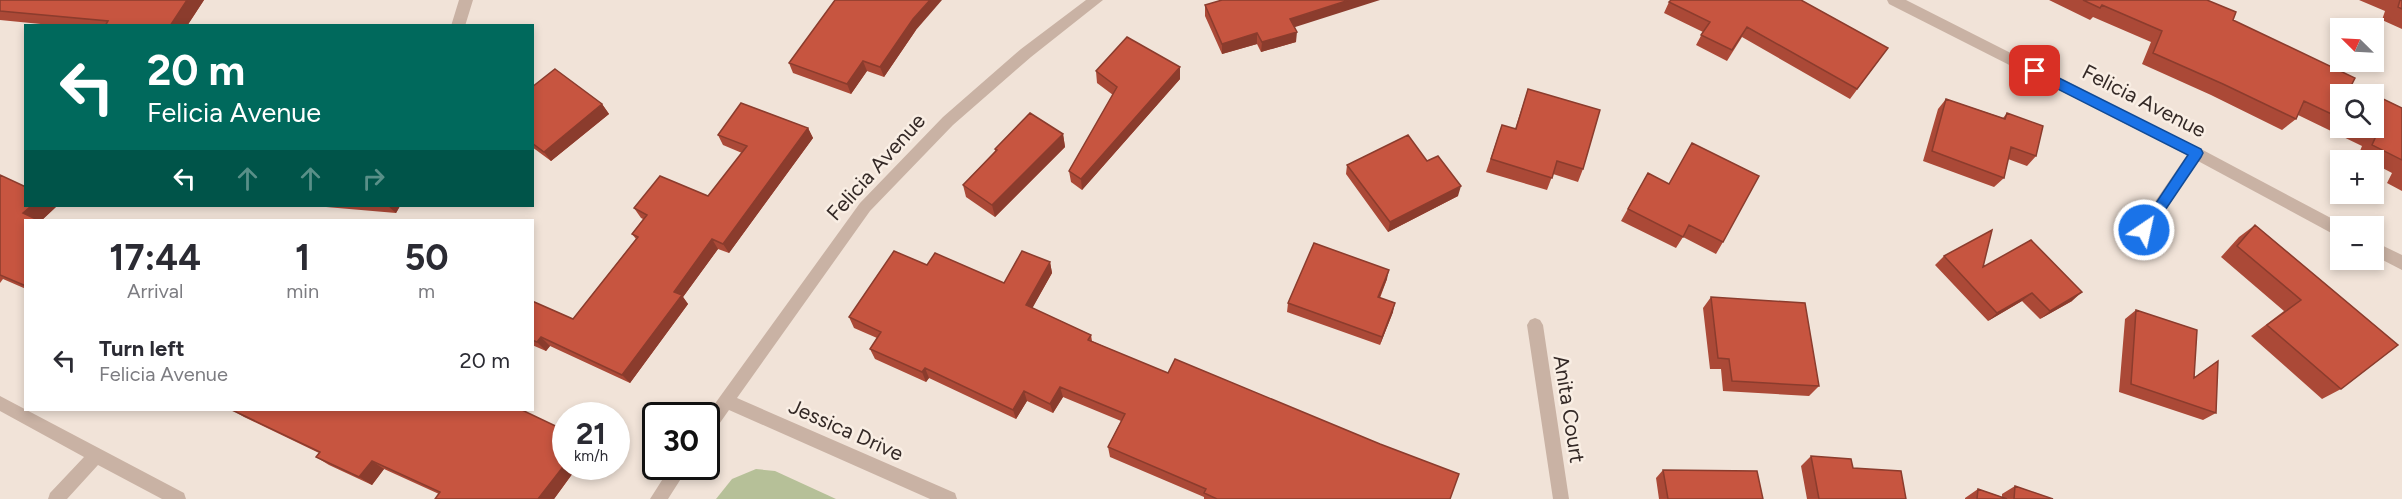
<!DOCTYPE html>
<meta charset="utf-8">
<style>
body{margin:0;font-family:Figtree,sans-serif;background:#f7f7f7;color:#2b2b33;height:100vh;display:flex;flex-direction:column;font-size:22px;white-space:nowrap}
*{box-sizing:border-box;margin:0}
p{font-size:20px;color:#7c7c81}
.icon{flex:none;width:33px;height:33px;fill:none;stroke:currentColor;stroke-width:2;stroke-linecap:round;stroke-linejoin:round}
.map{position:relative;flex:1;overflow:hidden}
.panel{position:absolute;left:24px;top:219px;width:510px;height:192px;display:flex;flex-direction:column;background:#fff;border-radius:0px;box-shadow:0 3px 9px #0003}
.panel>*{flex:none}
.guide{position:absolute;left:24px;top:24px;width:510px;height:183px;border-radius:0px;box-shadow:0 3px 9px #0003;background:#00695c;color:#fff;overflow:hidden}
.needle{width:39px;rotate:294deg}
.fabs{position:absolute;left:2330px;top:18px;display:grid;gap:12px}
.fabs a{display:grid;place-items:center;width:54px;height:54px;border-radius:0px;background:#fff;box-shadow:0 3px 9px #0003;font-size:30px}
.speed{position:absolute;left:552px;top:402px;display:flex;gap:12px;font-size:30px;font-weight:700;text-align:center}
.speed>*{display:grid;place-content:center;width:78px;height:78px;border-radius:50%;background:#fff;box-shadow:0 3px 9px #0003;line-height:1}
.speed small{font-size:15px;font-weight:400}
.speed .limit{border:3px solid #111;border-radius:9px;background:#fff;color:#111}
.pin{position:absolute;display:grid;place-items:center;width:51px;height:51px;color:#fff;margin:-26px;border-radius:12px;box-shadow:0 3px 9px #0006}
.me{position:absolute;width:66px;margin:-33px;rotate:34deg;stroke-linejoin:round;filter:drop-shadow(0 0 4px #0008)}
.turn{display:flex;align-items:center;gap:21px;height:126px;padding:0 24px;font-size:27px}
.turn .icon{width:78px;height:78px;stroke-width:2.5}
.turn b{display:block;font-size:42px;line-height:51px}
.lanes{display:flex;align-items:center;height:57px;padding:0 24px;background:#0003;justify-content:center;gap:30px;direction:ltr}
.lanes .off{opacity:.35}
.eta{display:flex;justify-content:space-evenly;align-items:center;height:102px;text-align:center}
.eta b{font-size:36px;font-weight:700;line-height:42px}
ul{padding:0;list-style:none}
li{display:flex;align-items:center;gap:18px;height:78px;padding:0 24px}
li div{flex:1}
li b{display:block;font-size:22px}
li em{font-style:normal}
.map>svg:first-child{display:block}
.green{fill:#b6c098}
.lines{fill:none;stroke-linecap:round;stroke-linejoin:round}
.minor{fill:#c9b2a4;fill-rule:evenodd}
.wall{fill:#ab4937;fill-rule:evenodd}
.shaded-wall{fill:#8b3c2d}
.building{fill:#c75540;stroke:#8b3c2d;stroke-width:1.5}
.route{fill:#1a73e8;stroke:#114b97;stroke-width:1.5}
.labels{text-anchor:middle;stroke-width:5;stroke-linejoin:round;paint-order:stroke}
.street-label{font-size:21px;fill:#342926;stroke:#f9eee4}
</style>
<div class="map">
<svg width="2402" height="499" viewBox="0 0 2402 499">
<rect width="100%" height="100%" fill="#f1e3d8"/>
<!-- green -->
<path class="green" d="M756 469 775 471 836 499H716L732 479Z"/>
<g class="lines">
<!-- minor -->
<path class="minor" d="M459 0H473L465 26H451Z
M1086 0H1103L1031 57 953 125 870 211 737 398 955 493 957 499H930L729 410 712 434 706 436V416L860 203 943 117 1021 49Z
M1887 0H1906L2201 149 2346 226H2340V236L2335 235 2198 161 2149 235 2144 236 2139 235 2137 230 2139 225 2187 155 1889 4Z
M2373 241 2402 255V270L2373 255Z
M1535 318 1540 320 1543 325 1569 499H1553L1527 325 1530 320Z
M0 396 184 493 186 499H162L98 465 67 499H48L50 493 84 457 0 411Z
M671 466H689L668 499H650Z"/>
</g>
<!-- wall -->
<path class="wall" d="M0 0H204L187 26H61L0 20Z
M2049 0H2207L2233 20 2352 84 2402 108V191L2387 183 2392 173 2373 163V160H2368L2358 156 2362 146 2298 115 2296 119 2282 130 2211 95 2142 64 2151 42 2093 17 2090 20ZM2340 94 2373 128H2340Z
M2359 0H2402V29L2382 20 2385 11Z
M1669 2 1888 48 1850 99 1742 37 1727 61 1696 45 1703 32 1664 13Z
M1205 5 1295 27 1296 42 1261 52 1257 44 1222 54 1205 16Z
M916 30 884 77 867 71 851 94 793 73 789 63Z
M1180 67V79L1082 190 1071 182 1069 171 1113 95 1097 83 1096 71Z
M532 87 602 104 609 114 551 161 532 147Z
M1528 89 1583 169 1578 182 1553 174 1547 190 1486 172 1502 125 1515 129Z
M1946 99 2003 118 2007 113 2036 156 2027 166 2008 159 2004 178 1994 187 1923 161 1938 109Z
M808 128 813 138 729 253 718 249 683 297 688 304 630 383 550 346 546 351 532 345V301L573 319 636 239 632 234 643 219 641 218 634 208 708 196 742 153 723 145 718 135Z
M1063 134 1065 147 995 217 966 197 963 185 995 151V149Z
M1427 161 1458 196 1388 232 1346 174 1347 165Z
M1648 173 1723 242 1716 254 1683 237 1676 248 1621 221Z
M0 175 26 206H57L42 220H26V289L3 279 0 283Z
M325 206H400L396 213 326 207Z
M2255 225 2398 345 2341 389 2322 399 2251 336 2284 311 2221 257 2239 237Z
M1944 256 1983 267 2072 301 2040 319 2022 301 1988 321 1935 265Z
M1050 262 1052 273 1032 308 1091 335 1092 341 1450 499H1204V497L1110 457 1108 447 1121 421 1063 397 1053 413 1027 401 1016 419 929 378 926 382 875 359 870 349 877 338 854 328 849 317 927 265 1004 283Z
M1387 279 1380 298 1393 312 1380 345 1287 312 1288 303Z
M1711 297 1819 386 1809 396 1723 391 1721 369H1710L1703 308Z
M2136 310 2195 377 2218 361 2216 413 2203 420 2119 392 2125 319Z
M232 410 566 466H578L554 499H435L439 494 384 469 372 485 329 465 316 457 319 453 244 417Z
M1811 456 1853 468 1906 499H1807L1801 466Z
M1663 470 1763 499H1659L1656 478Z
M2015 486 2053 499H1965V498L1978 489 2002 497V494Z"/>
<!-- shaded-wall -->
<path class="shaded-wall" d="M187 0H204L187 26H170Z
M930 0H942L916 30 884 77 880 67 913 19Z
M1349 0H1380L1289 29 1290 19Z
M1297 32 1296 42 1261 52 1262 42Z
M1257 33V44L1222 54V44Z
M863 61 867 71 851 94 847 84Z
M1180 67V79L1082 190 1081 179Z
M602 104 609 114 551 161 544 152Z
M808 128 813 138 729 253 723 244Z
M1063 134 1065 147 995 217 992 205Z
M1461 186 1458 196 1388 232 1390 222Z
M31 206H57L42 220H34L23 213Z
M388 206H400L396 213Z
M712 239 718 249 683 297 688 304 630 383 622 375 674 292Z
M1050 262 1052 273 1028 316 1026 305Z
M1389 270 1387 279 1376 306 1378 297Z
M2082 292 2072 301 2040 319 2050 311Z
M2032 293 2022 301 1988 321 1997 313Z
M1395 303 1393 312 1380 345 1382 337Z
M541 337 550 346 546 351 537 342Z
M925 368 929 378 926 382 922 372Z
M1060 387 1063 397 1053 413 1050 404Z
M1024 391 1027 401 1016 419 1013 410Z
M372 461 384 469 372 485 359 477Z
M566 463V466H578L554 499H538Z"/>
<!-- building -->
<path class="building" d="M0 0H187L170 26H105L108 21 0 11Z
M835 0H930L913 19 880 67 863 61 847 84 789 63Z
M1222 0H1349L1290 19 1297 32 1262 42 1257 33 1222 44 1205 5Z
M1671 0H1801L1888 48 1857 89 1747 27 1732 50 1701 35 1710 22 1669 2Z
M2083 0H2207L2236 12 2233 20 2355 78 2352 84 2402 108V160L2372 145 2376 136 2360 128H2373V94H2340V118L2304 101 2296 119 2223 84 2153 53 2162 31 2102 5 2100 8Z
M2400 0H2402V9L2398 7Z
M1127 37 1180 67 1081 179 1069 171 1117 87 1096 71Z
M555 69 602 104 544 152 532 143V87Z
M1528 89 1600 110 1583 169 1557 161 1552 178 1491 159 1502 125 1516 129Z
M1946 99 2005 119 2007 113 2043 126 2036 156 2011 147 2004 178 1932 151Z
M741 103 808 128 723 244 712 239 674 292 682 295 622 375 541 337 537 342 532 340V301L573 319 638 237 632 234 647 215 634 208 660 176 708 196 747 146 718 135Z
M1030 113 1063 134 992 205 963 185 997 150 995 149Z
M1408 135 1427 161 1438 156 1461 186 1390 222 1347 165Z
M1692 143 1759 176 1723 242 1689 225 1683 237 1628 209 1648 173 1669 184Z
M0 175 26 187V206H31L23 213 38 220H26V286L0 275Z
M2255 225 2398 345 2341 389 2267 325 2301 300 2237 246Z
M1992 230 1983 267 2031 240 2082 292 2050 311 2032 293 1997 313 1944 256Z
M1314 243 1389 270 1378 297 1395 303 1382 337 1288 303Z
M894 251 927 265 935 253 1004 283 1022 251 1050 262 1026 305 1091 335 1088 340 1168 373 1175 359 1380 444 1459 474 1450 499H1217L1204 493 1206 489 1108 447 1125 414 1060 387 1050 404 1024 391 1013 410 925 368 922 372 870 349 881 332 849 317Z
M1711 297 1805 303 1819 386 1732 381 1729 359 1718 358Z
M2136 310 2197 330 2194 378 2218 361 2216 413 2131 384Z
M232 410H522L566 431V463L538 499H435L440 492 372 461 359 477 316 457 320 452Z
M1811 456 1851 459 1853 468 1901 471 1906 499H1819Z
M1663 470 1757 471 1763 499H1668Z
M2015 486 2053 499H2014Z
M1978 489 2007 499H1977Z"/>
<!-- route -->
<path class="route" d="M2035 66 2201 149 2203 153 2201 157 2149 234H2140L2138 230 2188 155 2030 75 2029 71Z"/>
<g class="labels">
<!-- street labels -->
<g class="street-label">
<text transform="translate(2144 101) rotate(27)" y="7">Felicia Avenue</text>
<text transform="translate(876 167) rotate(-48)" y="7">Felicia Avenue</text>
<text transform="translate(1569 409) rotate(81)" y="7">Anita Court</text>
<text transform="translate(846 430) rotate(24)" y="7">Jessica Drive</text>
</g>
</g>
</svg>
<div class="fabs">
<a><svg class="needle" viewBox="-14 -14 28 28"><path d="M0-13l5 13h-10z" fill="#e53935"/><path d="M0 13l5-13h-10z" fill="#7c7c81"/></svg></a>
<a><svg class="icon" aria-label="search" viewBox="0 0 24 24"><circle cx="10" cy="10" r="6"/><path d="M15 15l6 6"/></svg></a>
<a>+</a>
<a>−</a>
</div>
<div class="speed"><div>21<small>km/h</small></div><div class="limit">30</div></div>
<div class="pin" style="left:2035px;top:71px;background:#d93025"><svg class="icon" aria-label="arrive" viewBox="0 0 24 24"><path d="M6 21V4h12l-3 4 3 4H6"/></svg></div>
<svg class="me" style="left:2144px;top:230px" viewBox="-20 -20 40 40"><circle r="17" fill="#1a73e8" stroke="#fff" stroke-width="3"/><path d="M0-11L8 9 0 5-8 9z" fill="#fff"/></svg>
<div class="guide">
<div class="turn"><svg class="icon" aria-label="left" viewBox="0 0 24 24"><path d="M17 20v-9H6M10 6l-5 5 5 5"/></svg><div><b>20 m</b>Felicia Avenue</div></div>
<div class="lanes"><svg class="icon" aria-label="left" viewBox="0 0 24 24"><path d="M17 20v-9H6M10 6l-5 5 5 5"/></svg><svg class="icon off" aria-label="ahead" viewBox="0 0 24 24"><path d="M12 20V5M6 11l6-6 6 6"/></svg><svg class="icon off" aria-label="ahead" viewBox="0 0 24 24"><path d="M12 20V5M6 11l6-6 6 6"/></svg><svg class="icon off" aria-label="right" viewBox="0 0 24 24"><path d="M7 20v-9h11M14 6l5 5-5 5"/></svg></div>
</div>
<section class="panel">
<div class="eta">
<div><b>17:44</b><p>Arrival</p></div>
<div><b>1</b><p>min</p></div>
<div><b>50</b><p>m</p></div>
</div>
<ul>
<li><svg class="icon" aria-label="left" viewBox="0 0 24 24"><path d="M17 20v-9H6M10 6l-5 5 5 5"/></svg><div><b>Turn left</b><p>Felicia Avenue</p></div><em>20 m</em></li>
</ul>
</section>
</div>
